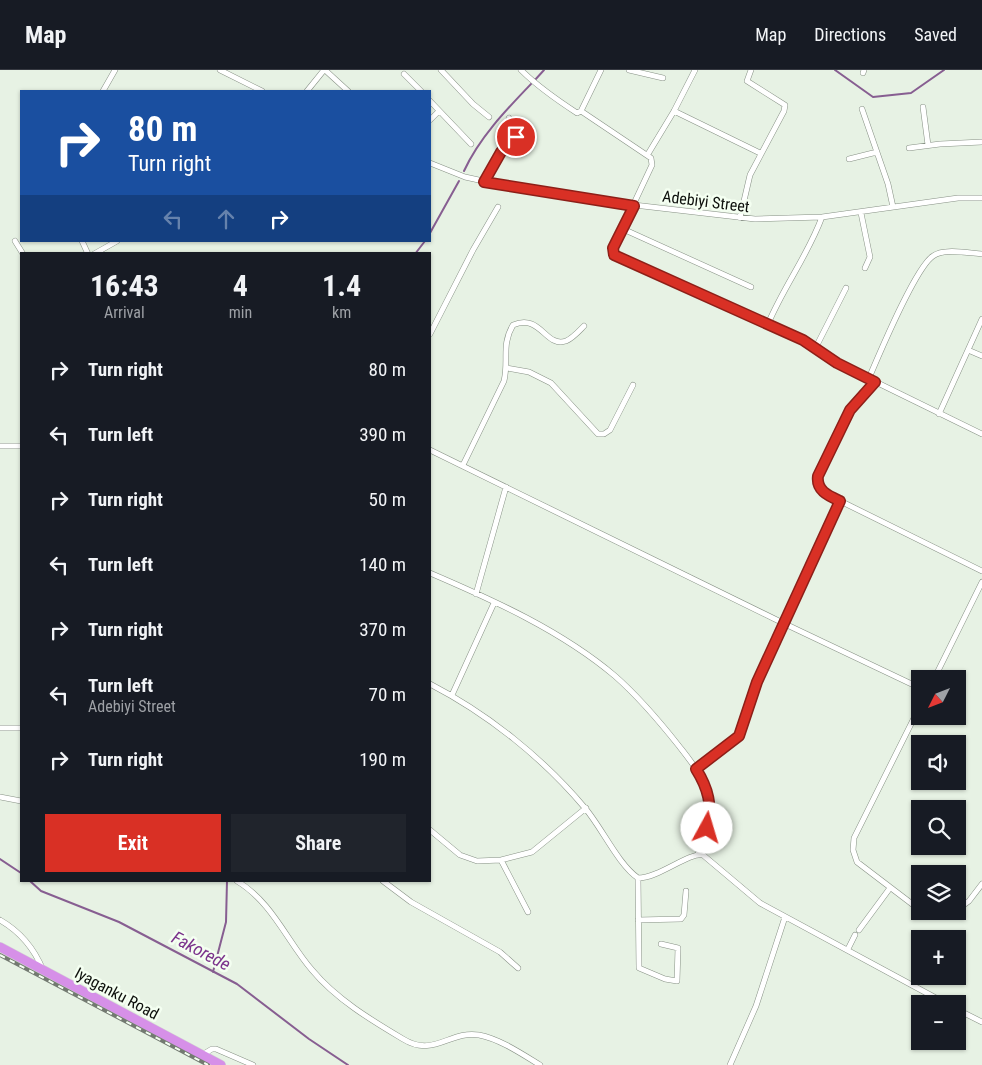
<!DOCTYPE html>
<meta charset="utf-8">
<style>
body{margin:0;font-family:"Roboto Condensed",sans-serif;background:#20242c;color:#f1f3f6;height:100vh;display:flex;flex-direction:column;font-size:19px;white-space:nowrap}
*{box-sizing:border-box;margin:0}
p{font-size:16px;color:#9ea1a6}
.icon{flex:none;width:28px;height:28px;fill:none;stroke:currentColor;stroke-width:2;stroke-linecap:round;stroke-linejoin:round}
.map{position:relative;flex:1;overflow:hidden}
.sheet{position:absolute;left:20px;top:182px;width:411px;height:630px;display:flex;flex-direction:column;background:#171b24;border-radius:0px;box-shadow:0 1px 4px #0004}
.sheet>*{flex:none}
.top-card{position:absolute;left:20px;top:20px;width:411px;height:152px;border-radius:0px;box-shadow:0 1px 4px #0004;background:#1a4fa0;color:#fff;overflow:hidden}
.needle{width:32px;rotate:228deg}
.buttons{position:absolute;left:911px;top:600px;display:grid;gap:10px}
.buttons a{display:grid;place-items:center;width:55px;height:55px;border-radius:0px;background:#171b24;box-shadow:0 1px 4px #0004;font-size:25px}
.pin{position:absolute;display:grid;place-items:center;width:42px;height:42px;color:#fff;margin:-21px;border:2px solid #fff;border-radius:50%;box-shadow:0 1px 5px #0007}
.me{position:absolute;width:55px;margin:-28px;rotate:6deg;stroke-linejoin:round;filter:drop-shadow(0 0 4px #0008)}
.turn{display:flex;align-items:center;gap:18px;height:105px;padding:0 25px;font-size:22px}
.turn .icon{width:65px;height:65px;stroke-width:2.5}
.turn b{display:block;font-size:35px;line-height:42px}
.lanes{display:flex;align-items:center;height:48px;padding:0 25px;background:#0003;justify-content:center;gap:25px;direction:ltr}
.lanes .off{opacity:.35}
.eta{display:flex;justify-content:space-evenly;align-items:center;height:85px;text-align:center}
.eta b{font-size:30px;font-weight:700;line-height:35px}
.primary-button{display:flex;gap:10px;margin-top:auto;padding:10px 25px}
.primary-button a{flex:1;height:58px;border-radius:0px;background:#d93025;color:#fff;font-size:20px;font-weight:700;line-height:58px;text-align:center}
.primary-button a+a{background:#20242c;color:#f1f3f6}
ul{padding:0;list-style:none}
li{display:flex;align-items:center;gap:15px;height:65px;padding:0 25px}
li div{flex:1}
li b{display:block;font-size:19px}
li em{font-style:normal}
header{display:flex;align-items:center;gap:30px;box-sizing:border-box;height:70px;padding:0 25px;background:#171b24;border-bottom:1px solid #363941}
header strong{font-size:24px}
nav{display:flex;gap:28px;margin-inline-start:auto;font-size:18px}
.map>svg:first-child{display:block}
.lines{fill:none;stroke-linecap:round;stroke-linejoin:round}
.stream{stroke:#875e91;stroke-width:2}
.street-casing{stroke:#879185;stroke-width:6}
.highway-casing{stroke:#d3d4d3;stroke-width:10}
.street{stroke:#fff;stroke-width:5}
.highway{stroke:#d690e8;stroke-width:9}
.rail-casing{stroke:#737a71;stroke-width:4}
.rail{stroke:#f4fff1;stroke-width:2;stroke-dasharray:5.5;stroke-linecap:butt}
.route-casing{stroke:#8d1f18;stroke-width:12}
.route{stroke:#d93025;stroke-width:9}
.labels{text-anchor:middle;stroke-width:5;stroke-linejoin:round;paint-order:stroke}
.street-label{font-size:16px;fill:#0d100c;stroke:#f4fff1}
.water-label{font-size:18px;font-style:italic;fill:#7b338c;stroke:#f4fff1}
</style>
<header>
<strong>Map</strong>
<nav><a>Map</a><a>Directions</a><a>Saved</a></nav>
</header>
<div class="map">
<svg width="982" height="995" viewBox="0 0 982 995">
<rect width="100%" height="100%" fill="#e7f2e4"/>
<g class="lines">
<!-- stream -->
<path class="stream" d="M835 0 873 27 911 23 944 0
M534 11 544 0
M464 101C479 68 506 40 531 14
M430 163 459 111
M415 184 425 171
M0 789 21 803
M30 811 41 821 119 852 237 914 309 969 348 995
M213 902 226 852 227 811"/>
<!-- street casing -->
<g class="street-casing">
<path id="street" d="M220 0 262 21
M325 0 348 21
M441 0 473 34 489 47
M521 0C538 17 557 30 577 43L581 41 651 88 652 95 613 178 614 185 803 270 837 293 982 364
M629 0 663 8
M863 3 864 0
M404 4 421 21
M103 21 115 0
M307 21 324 0
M430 31 471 74
M923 37 928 75
M862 39 888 114 893 137
M581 41 601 0
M674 41 760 83
M430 50 439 41
M909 78 940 74 982 72
M648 84 674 41 695 0
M849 89 877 82
M430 93 465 107 497 114 634 135 755 149 822 147 958 128H982
M484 112 501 82 518 65V59L509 48
M861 143 870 187 865 198
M740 148 750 105 784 41 785 35 747 11 751 0
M623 159 751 217
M15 171 23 184
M82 171 88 184
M94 184 117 171
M768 254C784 216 808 185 822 147
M430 264 473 180 498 137
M816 277 846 218
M968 280 982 286
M507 298 529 302 551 313 598 364H604L610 360 633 315
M869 308C879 285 915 198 933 186 944 178 969 183 982 184
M875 312C868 318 862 324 856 332 849 342 816 402 817 412 818 417 822 421 826 424L982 501
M939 344 982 249
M0 376H21
M430 380 783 553 920 618
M463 395 504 311C509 290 501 275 513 255 541 243 545 278 566 271 573 268 579 261 584 256
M430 503C493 530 562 561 615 606 639 627 660 652 679 676 693 694 709 713 710 736 711 753 704 768 698 784
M476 524 506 417
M934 609 982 512
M430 614C488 644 543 688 585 738 602 758 618 794 638 808 659 808 689 782 703 785L760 833 947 934
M452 625 494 533
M920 636 854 768 853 780 857 792 920 840
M0 658H21
M697 699 739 665 754 619 840 431
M0 727 21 731
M430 760 460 785 477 791 501 790 532 782 586 738
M501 790 528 842
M638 808 639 898 665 909 677 911 678 878 661 874
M237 811C272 832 287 871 312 900 336 929 371 950 403 969 434 988 450 960 479 965 500 969 522 984 540 995
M383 811 411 832 500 882 518 898
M958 839 969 831 982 814
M921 841 937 845 952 841
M0 850C21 862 34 878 43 900
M638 850 681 849 684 845 686 821
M859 860 890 818
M848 879 855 865
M958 940 982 952
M202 985 212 979H216L253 995
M730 995 756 936 785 847"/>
</g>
<!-- highway casing -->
<g class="highway-casing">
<path id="highway" d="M0 877 221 995"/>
</g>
<!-- street -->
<use href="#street" class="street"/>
<!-- highway -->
<use href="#highway" class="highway"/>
<!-- rail casing -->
<g class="rail-casing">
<path id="rail" d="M0 885 208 995"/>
</g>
<!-- rail -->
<use href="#rail" class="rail"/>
</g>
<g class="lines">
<!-- route casing -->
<g class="route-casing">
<path id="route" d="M516 67 501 82 484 112 634 136 613 178 614 185 803 270 837 293 875 312 850 340 818 406C816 421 829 426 840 431L757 612 739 666 696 699C708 718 713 736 707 758"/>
</g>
<!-- route -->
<use href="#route" class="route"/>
</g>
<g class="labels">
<!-- street labels -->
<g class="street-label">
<text transform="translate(706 131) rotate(7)" y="6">Adebiyi Street</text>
<text transform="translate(117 923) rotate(28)" y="6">Iyaganku Road</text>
</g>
<!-- water labels -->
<g class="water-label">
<text transform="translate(201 881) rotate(28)" y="6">Fakorede</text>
</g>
</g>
</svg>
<div class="buttons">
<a><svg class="needle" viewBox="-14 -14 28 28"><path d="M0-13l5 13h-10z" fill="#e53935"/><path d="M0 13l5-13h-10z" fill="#9ea1a6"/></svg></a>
<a><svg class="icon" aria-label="sound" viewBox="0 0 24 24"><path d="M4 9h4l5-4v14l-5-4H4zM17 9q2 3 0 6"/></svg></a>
<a><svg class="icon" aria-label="search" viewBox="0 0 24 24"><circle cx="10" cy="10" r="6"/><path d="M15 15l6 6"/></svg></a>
<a><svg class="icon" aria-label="layers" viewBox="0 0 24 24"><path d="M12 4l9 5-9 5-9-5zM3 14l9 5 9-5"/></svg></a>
<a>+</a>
<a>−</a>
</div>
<div class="pin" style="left:516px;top:67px;background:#d93025"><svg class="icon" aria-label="arrive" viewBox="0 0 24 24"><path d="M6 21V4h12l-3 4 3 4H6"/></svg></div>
<svg class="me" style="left:707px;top:758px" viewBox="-20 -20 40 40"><circle r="19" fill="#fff"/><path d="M0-13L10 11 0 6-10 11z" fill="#d93025"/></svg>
<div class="top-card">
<div class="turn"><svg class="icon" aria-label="right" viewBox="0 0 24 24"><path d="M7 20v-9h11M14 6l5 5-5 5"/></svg><div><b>80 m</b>Turn right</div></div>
<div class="lanes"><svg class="icon off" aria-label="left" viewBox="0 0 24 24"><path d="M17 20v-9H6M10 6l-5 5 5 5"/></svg><svg class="icon off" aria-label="ahead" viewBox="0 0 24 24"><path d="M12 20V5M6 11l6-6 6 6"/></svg><svg class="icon" aria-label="right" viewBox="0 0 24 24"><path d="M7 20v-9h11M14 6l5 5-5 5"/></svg></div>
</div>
<section class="sheet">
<div class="eta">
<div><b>16:43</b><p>Arrival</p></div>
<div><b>4</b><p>min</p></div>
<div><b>1.4</b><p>km</p></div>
</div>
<ul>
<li><svg class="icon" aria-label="right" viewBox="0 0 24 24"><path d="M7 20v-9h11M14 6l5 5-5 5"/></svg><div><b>Turn right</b></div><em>80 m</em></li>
<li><svg class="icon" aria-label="left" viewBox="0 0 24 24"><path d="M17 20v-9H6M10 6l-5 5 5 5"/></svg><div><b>Turn left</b></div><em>390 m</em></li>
<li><svg class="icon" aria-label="right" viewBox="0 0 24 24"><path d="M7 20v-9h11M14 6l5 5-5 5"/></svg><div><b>Turn right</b></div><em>50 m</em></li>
<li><svg class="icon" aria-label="left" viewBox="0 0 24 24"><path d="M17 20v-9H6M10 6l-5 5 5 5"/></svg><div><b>Turn left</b></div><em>140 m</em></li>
<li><svg class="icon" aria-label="right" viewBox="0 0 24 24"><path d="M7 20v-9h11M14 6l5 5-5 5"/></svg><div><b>Turn right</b></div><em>370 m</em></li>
<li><svg class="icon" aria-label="left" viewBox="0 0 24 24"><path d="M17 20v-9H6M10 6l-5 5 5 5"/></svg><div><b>Turn left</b><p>Adebiyi Street</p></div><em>70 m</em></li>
<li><svg class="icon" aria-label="right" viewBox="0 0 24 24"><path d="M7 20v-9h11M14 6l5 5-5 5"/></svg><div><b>Turn right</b></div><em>190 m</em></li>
</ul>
<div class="primary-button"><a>Exit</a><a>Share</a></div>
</section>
</div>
